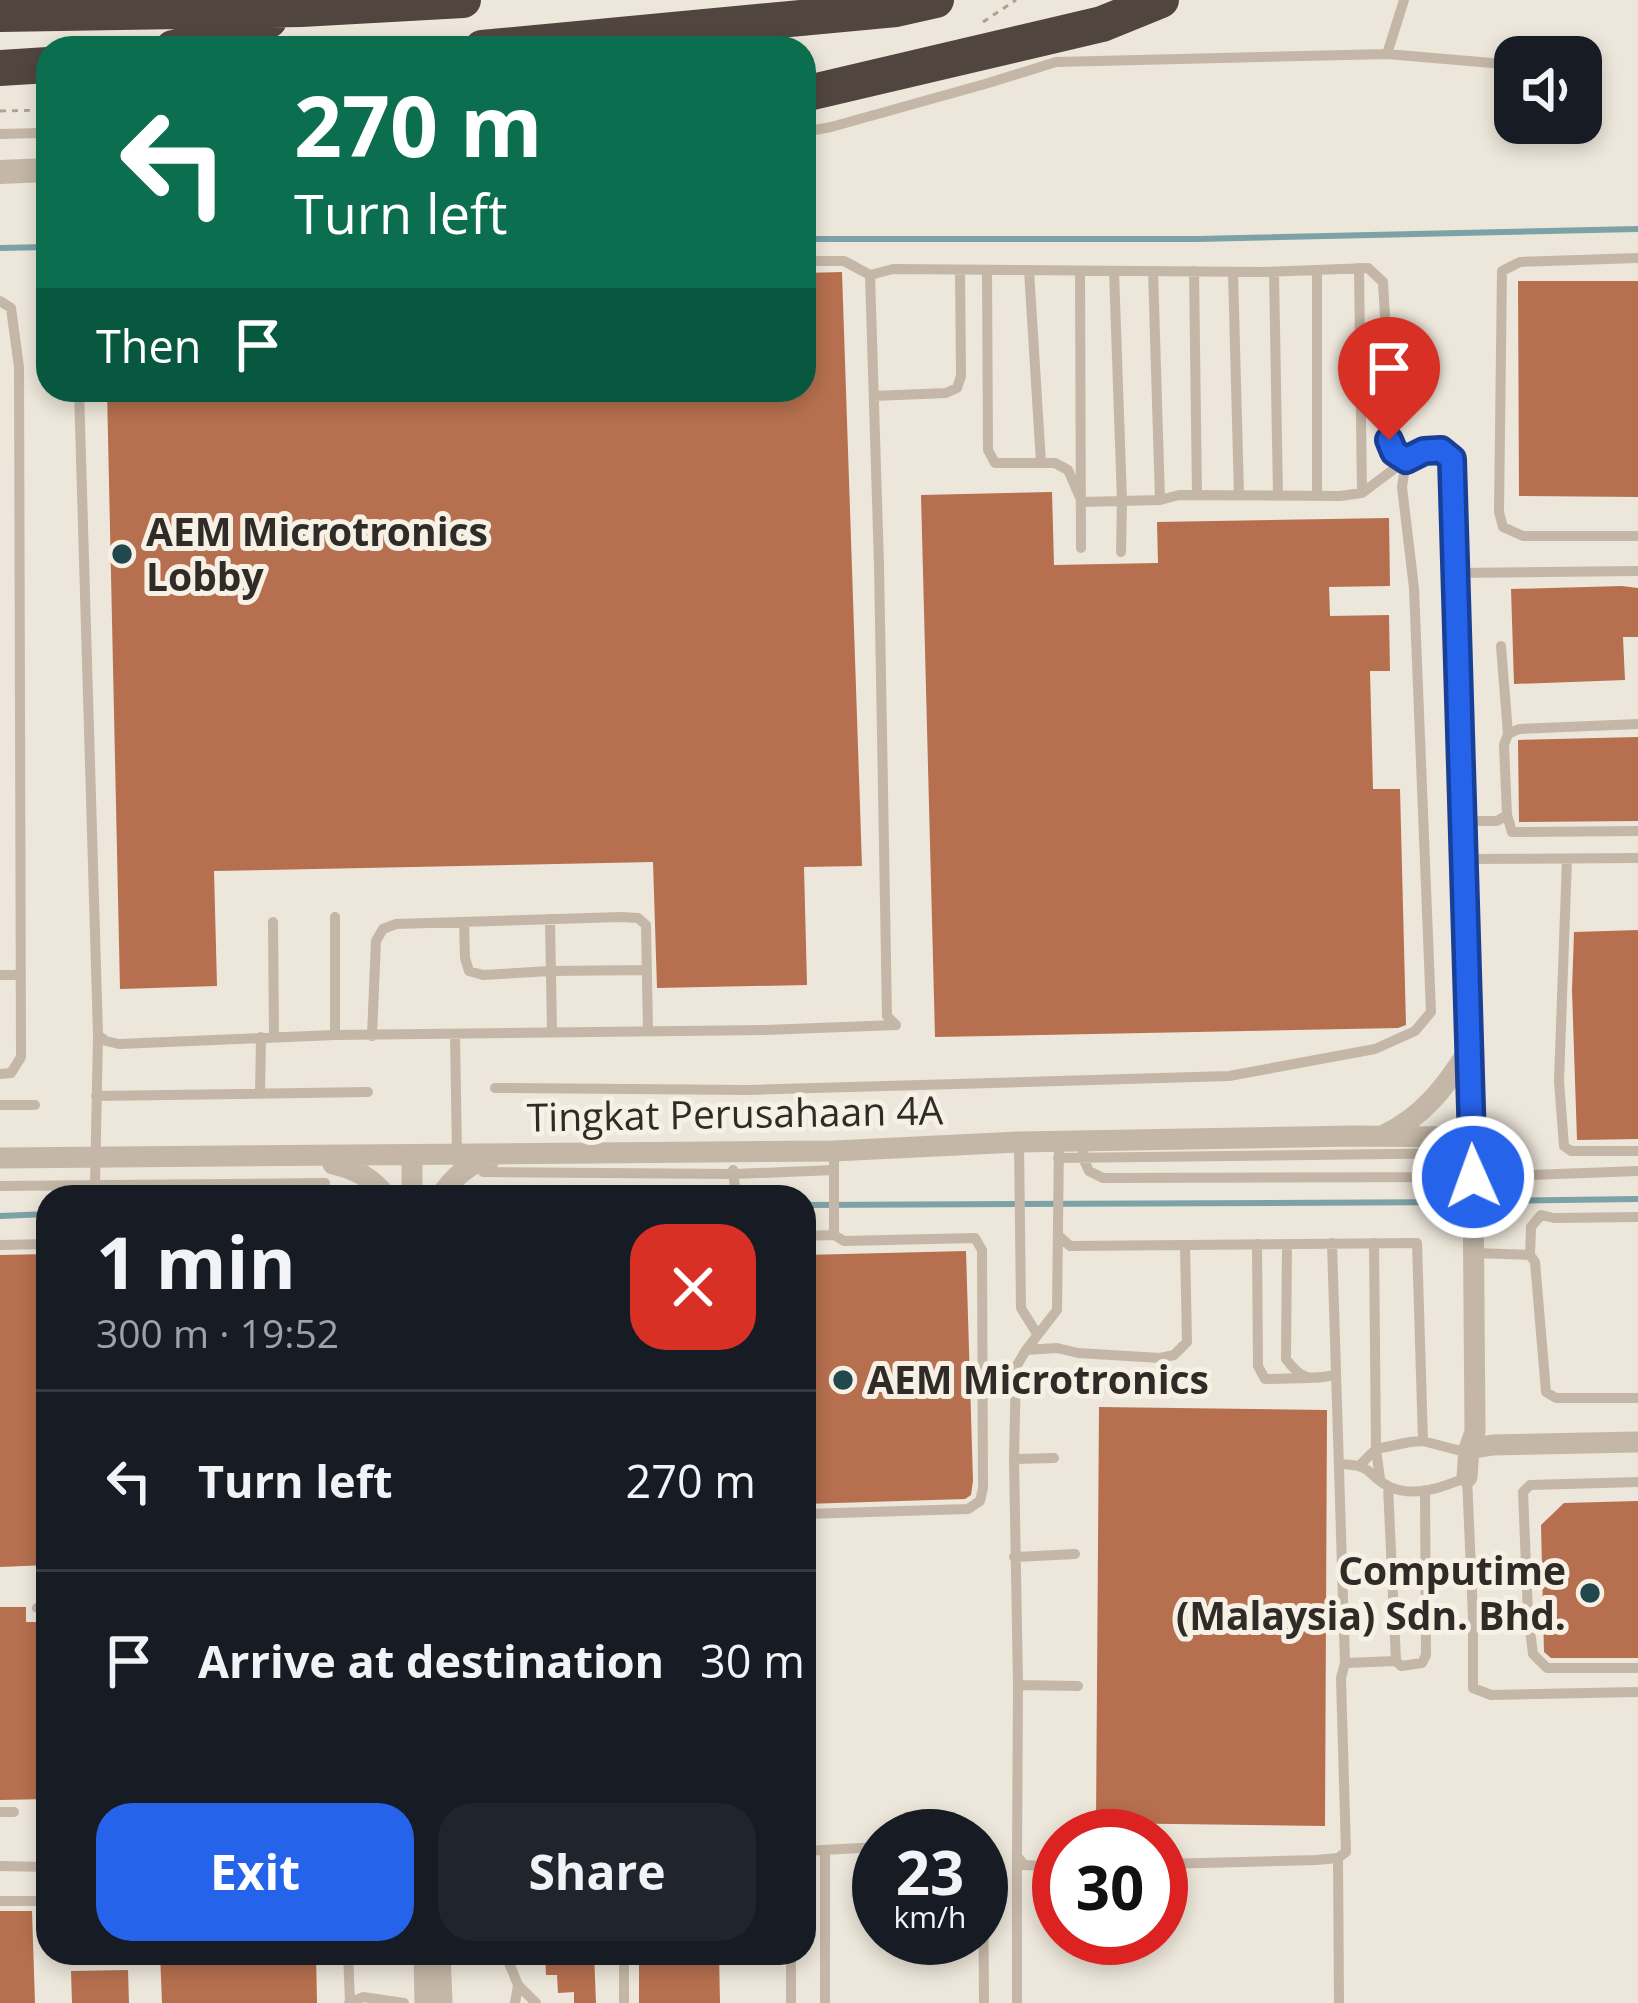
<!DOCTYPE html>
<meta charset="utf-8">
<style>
body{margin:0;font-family:"Open Sans",sans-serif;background:#20242c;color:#f1f3f6;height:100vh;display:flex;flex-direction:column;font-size:45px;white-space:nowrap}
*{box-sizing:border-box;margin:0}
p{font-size:39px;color:#9ea1a6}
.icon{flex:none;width:66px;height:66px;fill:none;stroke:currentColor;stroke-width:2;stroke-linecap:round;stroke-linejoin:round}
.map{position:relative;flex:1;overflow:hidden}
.side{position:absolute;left:36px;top:1185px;width:780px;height:780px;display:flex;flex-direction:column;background:#171b24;border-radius:36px;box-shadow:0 6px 18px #0003}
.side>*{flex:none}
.banner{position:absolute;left:36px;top:36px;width:780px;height:366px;border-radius:36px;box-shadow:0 6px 18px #0003;background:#0b6e4f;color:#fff;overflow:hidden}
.controls{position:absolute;left:1494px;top:36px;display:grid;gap:24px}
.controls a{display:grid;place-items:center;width:108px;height:108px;border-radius:24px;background:#171b24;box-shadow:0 6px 18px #0003;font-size:60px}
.speed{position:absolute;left:852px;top:1809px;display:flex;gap:24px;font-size:60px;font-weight:700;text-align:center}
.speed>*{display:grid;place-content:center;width:156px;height:156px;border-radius:50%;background:#171b24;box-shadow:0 6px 18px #0003;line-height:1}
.speed small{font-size:30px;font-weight:400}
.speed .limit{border:18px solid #d22;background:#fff;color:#111}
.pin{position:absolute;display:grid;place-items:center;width:102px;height:102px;color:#fff;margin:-123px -51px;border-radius:50% 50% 50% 0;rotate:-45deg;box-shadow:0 0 12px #0007}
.pin .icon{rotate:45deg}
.me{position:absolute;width:132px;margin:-66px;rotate:358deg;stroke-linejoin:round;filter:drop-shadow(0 0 9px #0008)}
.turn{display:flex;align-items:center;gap:42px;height:252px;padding:0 60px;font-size:54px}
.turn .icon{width:156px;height:156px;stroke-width:2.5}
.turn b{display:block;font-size:84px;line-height:102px}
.then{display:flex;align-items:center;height:114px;padding:0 60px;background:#0003;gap:24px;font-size:45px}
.round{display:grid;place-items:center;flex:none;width:126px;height:126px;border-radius:36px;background:#20242c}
.head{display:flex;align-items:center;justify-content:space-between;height:204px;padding:0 60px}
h1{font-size:72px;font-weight:700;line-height:90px}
.button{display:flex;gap:24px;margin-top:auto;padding:24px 60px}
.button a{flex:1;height:138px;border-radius:36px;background:#2563eb;color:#fff;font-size:48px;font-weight:700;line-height:138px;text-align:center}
.button a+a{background:#20242c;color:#f1f3f6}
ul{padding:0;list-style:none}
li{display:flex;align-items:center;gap:36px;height:180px;padding:0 60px;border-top:3px solid #363941}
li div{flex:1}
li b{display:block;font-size:45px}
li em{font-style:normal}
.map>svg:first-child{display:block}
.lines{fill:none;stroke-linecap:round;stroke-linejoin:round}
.stream{stroke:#7ca2a7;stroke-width:6}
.building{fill:#b6704f}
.path{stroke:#afa192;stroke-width:3;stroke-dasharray:6 6;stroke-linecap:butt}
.service{stroke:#c4b7a7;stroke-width:10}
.minor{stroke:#c4b7a7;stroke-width:21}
.tertiary{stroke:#c4b7a7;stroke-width:24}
.motorway{stroke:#51463f;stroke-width:36}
.route-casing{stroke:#184099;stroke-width:30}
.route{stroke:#2563eb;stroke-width:21}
.poi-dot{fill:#22474d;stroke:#f6f0e5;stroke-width:4.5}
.labels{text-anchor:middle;stroke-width:10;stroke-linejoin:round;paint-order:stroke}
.poi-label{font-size:39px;font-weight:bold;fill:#312b27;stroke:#f6f0e5;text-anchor:start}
.street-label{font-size:39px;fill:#312b27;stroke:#f6f0e5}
</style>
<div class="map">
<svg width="1638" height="2003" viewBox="0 0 1638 2003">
<rect width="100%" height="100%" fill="#ede6da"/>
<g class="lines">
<!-- stream -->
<path class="stream" d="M804 239H1198L1638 229
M0 248 48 247
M1480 1201 1638 1199
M804 1205 1466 1202
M0 1216 48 1214"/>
</g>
<!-- building -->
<path class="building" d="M842 272 862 866 804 867 807 985 657 988 653 862 214 871 217 986 120 989 107 390H804V273Z
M1518 281H1638V497L1519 496Z
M1052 492 1054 565 1158 563 1157 522 1389 518 1390 586 1329 587 1330 616 1389 615 1390 671H1370L1373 789H1400L1406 1025 1398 1028 935 1037 921 495Z
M1622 586 1638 588V637H1623L1625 680 1514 684 1511 589Z
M1638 737V821L1519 822 1518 740Z
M1638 930V1139L1577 1140 1572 990 1574 932Z
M966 1251 973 1481 971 1495 965 1499 804 1504V1255Z
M48 1254V1565L0 1567V1255Z
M1099 1407 1327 1410 1325 1826 1096 1823Z
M1638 1501V1658H1551L1544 1652 1541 1525 1564 1503Z
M0 1607H26V1622H48V1799L0 1800Z
M0 1911H32L35 2003H0Z
M160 1953H316L317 2003H162Z
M545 1953H594L596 2003H574V1992L558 1993 557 1975H546Z
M639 1953H719L720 2003H639Z
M128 1970 129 2003H72L71 1971Z"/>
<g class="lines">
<!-- path -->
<path class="path" d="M983 22 1016 0
M0 111 48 110"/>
<!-- service -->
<path class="service" d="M1387 54 1404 0
M804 132 831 127 985 84 1056 62 1387 54 1515 65
M0 134 40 133 48 136
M1638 258 1520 262 1502 271 1499 512 1503 527 1523 536H1638
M804 261H844L870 275
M1359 268 1362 493
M1029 270 1041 463
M1080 271 1081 548
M1114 271 1122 501 1121 552
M1153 271 1160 500
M1194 271 1197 495
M1233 272 1239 495
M1274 272 1278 496
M0 301 11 308 19 367 21 1057 11 1073 0 1074
M79 390 98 1035 106 1041 119 1044 335 1035 765 1030 896 1025
M874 396 946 393 957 388 961 376 960 270
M1317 496V270
M1456 573 1638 571
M1501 646 1508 734
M1638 724 1519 729 1508 734 1504 745 1507 815 1512 832 1638 831
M1464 821H1497L1507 815
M1464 859 1638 858
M1567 859 1559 1081 1564 1146 1571 1151H1638
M550 919 552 1032
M273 922 274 1037
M464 922 465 958 469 971 483 975 550 971 647 970
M0 975H21
M896 1025 887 1016 879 565 870 275 893 269 1263 272 1368 268 1383 282 1391 424C1389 442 1390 450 1406 460L1362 493 1340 496 1179 495 1160 500 1082 502 1068 470 1055 463H995L988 450 987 270
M455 1034 457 1154
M335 1035V917
M372 1036 376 941 383 929 396 924 621 917 638 918 646 925 648 1031
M495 1088 749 1090 1229 1076 1375 1049 1415 1031 1431 1012 1414 588 1402 487 1406 460 1424 451 1441 450 1452 459
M260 1094 261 1037
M96 1096 368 1092
M0 1105H35
M1059 1141 1057 1310 1026 1350 1016 1367 1014 1459 1018 1685 1017 1856 1024 1865 1059 1867
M1084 1141 1083 1158 1089 1171 1103 1178 1473 1177 1638 1171
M1019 1142 1021 1308 1037 1334
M834 1151V1235
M1058 1158 1471 1153
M733 1170 736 1197
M483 1172 734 1174 834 1170
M95 1185 98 1035
M0 1186 325 1183
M1638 1217 1554 1218 1541 1215 1531 1227 1530 1255 1535 1262 1546 1392 1556 1398H1638
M804 1236 834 1235 844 1241 975 1238 982 1250 983 1488 980 1501 968 1509 804 1514
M1060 1237 1070 1246 1417 1243 1423 1441
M1332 1243 1345 1663
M1374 1243 1376 1449 1380 1479
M1257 1244 1258 1366 1265 1379 1310 1378
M1287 1244 1286 1359C1303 1382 1310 1379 1336 1375
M0 1245 48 1244
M1474 1253 1530 1255
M1026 1350 1057 1348 1078 1353 1160 1358 1174 1355 1187 1342 1185 1246
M1014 1459 1054 1458
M1339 1464C1376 1465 1365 1475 1390 1487 1415 1498 1444 1487 1467 1477L1473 1617V1688L1491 1695 1638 1692
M1361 1464 1376 1449 1410 1442 1423 1441 1457 1450 1469 1449
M1638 1482 1530 1485 1523 1492 1528 1614 1533 1654 1547 1668H1638
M1388 1486 1396 1661 1401 1666 1422 1663 1426 1655 1425 1490
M1014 1557 1075 1554
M37 1608 48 1607
M1473 1617 1528 1614
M1018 1685 1078 1686
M0 1812H14
M981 1846 983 1848 984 2003
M804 1851 879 1847
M1017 1856V2003
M1338 1858 1339 2003
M1161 1864 1316 1860 1338 1858 1346 1852 1341 1678 1345 1663 1396 1661
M0 1866 48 1867
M0 1901H48
M348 1953 350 2001
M505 1953 518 1985 536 2003
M624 1953V2003
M791 1953V2003
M349 2003 363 1997 404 2003
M515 2003 518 1985
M825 2003V1850"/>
<!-- minor -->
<path class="minor" d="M1452 459 1473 1177 1475 1432 1469 1449 1467 1477
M1384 1135C1423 1117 1446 1086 1469 1050
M412 1155V1197
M0 1158 834 1151 1019 1142 1353 1136 1471 1137
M333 1164C356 1169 372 1178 387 1197
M440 1197C453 1178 468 1163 491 1158
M1469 1449 1493 1445 1638 1442
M424 1953 425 2003
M440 1953 442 2003"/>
<!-- tertiary -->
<path class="tertiary" d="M0 172 48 170"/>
<!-- motorway -->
<path class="motorway" d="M0 14 301 9 463 0
M173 48 208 40 269 20
M482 48 896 9 936 0
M0 68 48 65
M804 94 1102 24 1161 0"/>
</g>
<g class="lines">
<!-- route casing -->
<g class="route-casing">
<path id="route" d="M1389 440 1394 452 1406 460 1424 451 1441 450 1452 459 1473 1177"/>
</g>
<!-- route -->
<use href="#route" class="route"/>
</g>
<!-- markers -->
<g class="poi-dot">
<circle cx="122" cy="554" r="12"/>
<circle cx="843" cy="1380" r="12"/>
<circle cx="1590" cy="1593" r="12"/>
</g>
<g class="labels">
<!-- poi labels -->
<g class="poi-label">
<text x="146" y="546">AEM Microtronics<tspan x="146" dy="45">Lobby</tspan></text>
<text x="867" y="1394">AEM Microtronics</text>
<text x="1566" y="1585" text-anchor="end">Computime<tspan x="1566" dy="45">(Malaysia) Sdn. Bhd.</tspan></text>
</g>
<!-- street labels -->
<g class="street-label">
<text transform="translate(735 1114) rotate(-1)" y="14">Tingkat Perusahaan 4A</text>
</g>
</g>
</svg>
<div class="controls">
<a><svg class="icon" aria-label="sound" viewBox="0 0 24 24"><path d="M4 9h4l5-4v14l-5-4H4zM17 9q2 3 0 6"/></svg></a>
</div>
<div class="speed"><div>23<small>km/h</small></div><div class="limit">30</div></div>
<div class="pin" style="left:1389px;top:440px;background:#d93025"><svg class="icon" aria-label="arrive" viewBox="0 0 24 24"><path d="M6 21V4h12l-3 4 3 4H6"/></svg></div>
<svg class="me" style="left:1473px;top:1177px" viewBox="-20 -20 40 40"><circle r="17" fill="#2563eb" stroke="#fff" stroke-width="3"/><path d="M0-11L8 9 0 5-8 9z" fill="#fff"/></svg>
<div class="banner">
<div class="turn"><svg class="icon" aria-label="left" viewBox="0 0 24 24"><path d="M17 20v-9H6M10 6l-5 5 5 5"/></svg><div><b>270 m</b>Turn left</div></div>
<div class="then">Then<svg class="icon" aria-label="arrive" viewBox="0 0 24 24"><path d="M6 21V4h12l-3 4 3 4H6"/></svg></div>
</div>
<section class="side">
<div class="head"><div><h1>1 min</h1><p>300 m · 19:52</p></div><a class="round" style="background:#d93025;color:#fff"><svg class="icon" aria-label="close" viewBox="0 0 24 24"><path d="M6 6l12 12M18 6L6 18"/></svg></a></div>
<ul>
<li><svg class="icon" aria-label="left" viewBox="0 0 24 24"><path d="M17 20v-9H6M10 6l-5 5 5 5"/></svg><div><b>Turn left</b></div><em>270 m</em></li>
<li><svg class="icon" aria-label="arrive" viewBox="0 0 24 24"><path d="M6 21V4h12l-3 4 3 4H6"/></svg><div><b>Arrive at destination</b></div><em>30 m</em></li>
</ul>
<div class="button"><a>Exit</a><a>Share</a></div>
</section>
</div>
